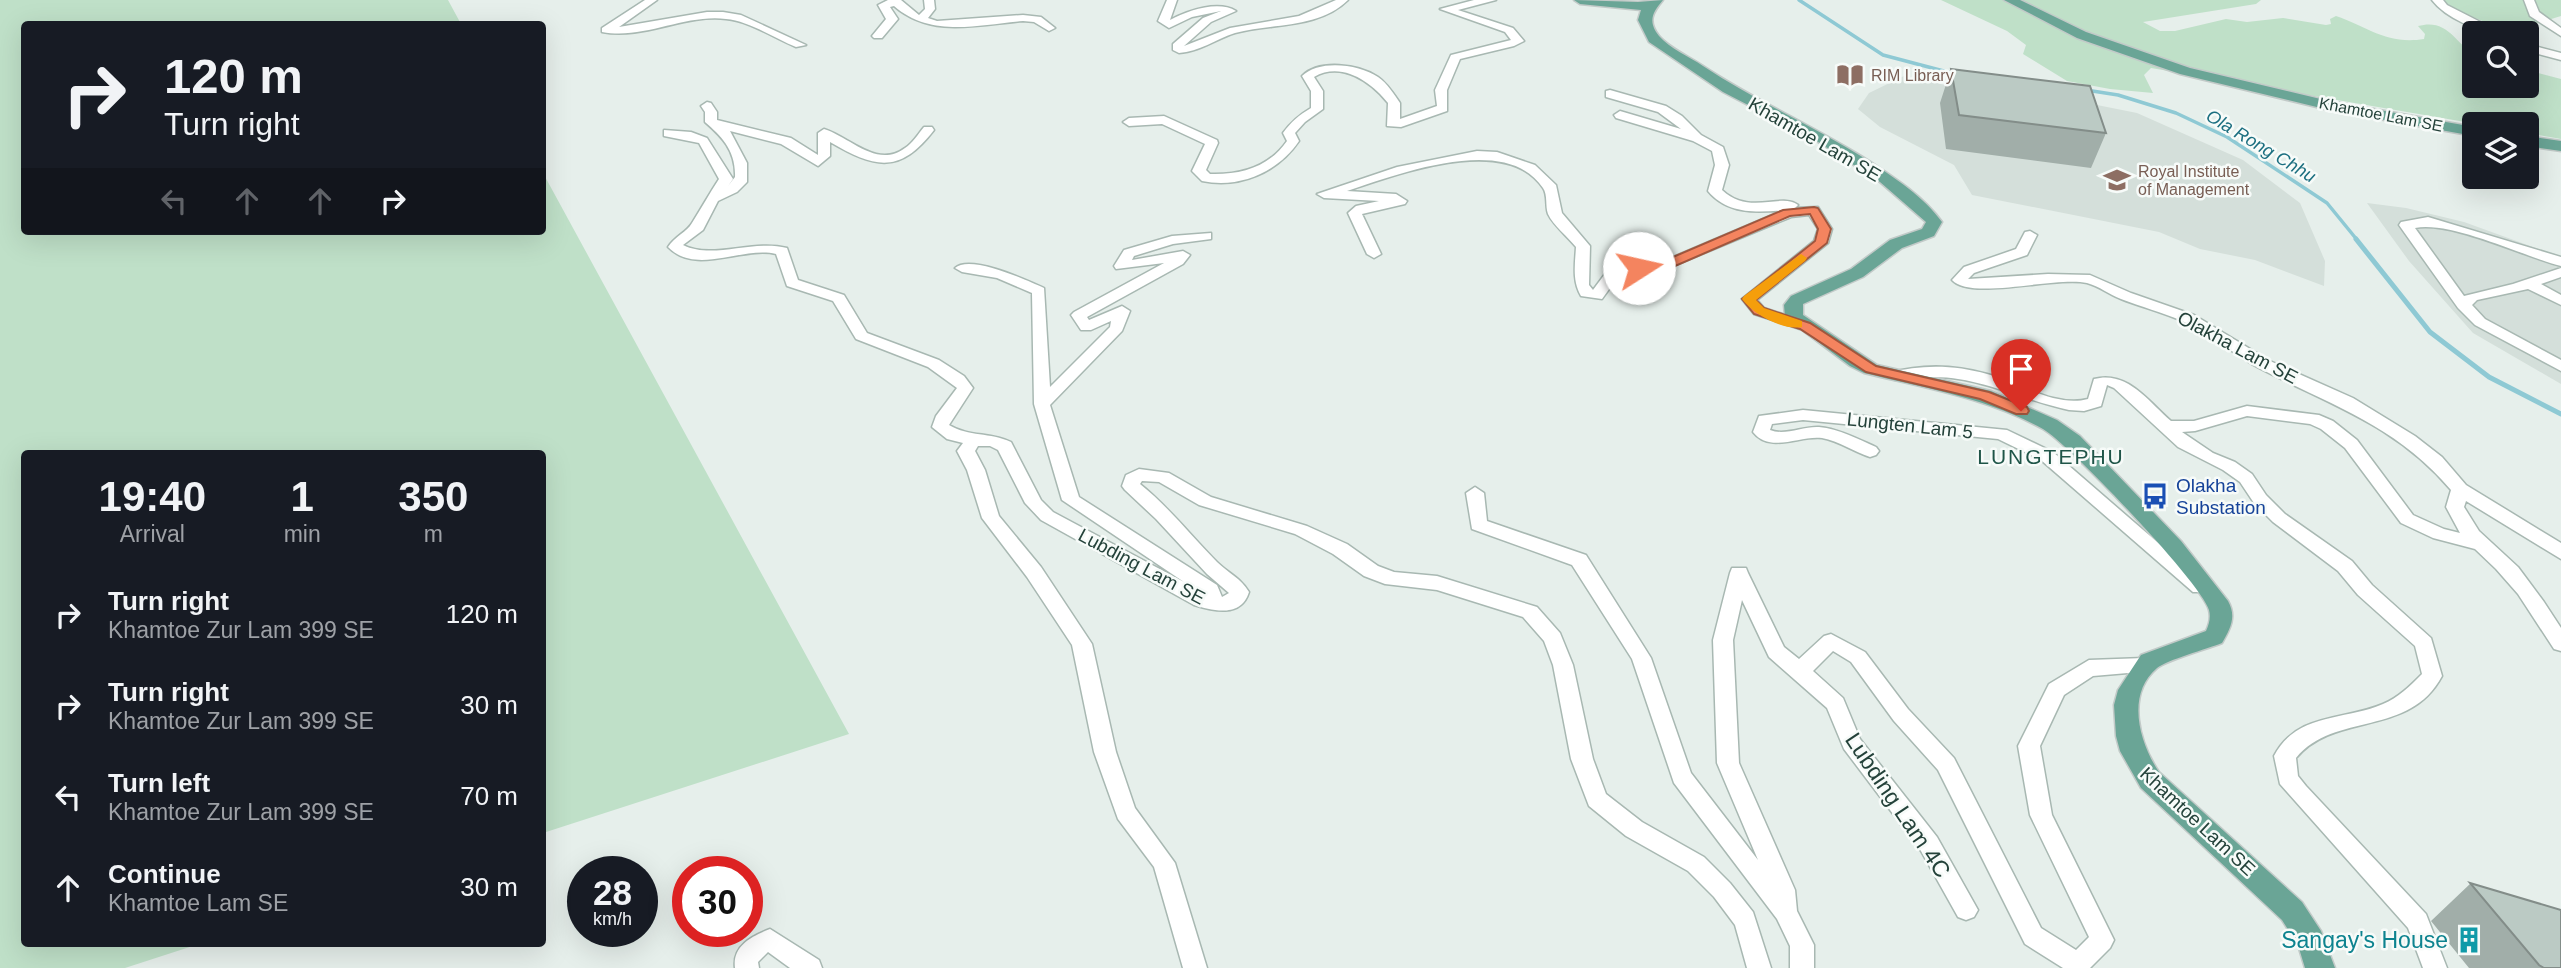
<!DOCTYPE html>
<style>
body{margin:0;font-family:Arial,sans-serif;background:#20242c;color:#f1f3f6;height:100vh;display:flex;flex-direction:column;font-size:26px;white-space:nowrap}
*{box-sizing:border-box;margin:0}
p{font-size:23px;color:#9ea1a6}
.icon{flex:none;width:38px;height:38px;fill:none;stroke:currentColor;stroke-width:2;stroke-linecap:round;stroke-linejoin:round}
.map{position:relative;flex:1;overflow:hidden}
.sheet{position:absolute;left:21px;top:450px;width:525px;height:497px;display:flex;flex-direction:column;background:#171b24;border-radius:7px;box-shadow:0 7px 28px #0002}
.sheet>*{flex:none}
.hud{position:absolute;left:21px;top:21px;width:525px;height:214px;border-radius:7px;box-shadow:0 7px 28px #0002;background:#171b24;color:#f1f3f6;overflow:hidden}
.buttons{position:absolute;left:2462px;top:21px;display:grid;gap:14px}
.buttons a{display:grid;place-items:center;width:77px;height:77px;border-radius:7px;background:#171b24;box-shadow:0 7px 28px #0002;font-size:35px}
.speed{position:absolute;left:567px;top:856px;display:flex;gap:14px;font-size:35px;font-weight:700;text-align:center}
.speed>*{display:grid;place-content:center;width:91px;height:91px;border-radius:50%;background:#171b24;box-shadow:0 7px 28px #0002;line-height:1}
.speed small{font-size:18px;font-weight:400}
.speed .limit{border:10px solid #d22;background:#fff;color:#111}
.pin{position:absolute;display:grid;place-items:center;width:60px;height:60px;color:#fff;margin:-72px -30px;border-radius:50% 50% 50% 0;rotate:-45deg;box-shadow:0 0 7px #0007}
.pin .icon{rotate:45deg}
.me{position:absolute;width:77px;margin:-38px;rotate:80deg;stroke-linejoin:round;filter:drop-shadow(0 0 5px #0008)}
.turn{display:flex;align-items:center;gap:24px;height:147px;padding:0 28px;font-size:32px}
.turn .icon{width:91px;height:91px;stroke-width:2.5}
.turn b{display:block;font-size:49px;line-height:60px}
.lanes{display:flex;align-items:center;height:66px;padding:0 28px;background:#0003;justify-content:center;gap:35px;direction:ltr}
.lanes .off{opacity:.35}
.eta{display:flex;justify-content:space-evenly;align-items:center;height:119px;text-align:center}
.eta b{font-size:42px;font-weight:700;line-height:49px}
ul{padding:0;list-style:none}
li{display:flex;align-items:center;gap:21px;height:91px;padding:0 28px}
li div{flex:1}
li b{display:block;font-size:26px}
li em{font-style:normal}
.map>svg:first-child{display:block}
.built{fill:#d4dfda}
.green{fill:#bfe0c8}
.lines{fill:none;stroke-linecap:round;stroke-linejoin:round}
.stream-far1{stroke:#8ec9d4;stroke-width:3.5}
.stream{stroke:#8ec9d4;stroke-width:5}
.minor-casing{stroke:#a8b8b2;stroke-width:3}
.primary-casing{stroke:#c2cac8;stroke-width:3}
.minor{fill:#fff;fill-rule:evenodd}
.primary{fill:#6aa596;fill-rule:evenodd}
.wall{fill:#a1aea9}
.building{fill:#bbcac4;stroke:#838d89;stroke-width:2}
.route{fill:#f4845f;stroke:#9f563e;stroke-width:2}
.slow{fill:#f59e0b}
.labels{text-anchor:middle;stroke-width:5;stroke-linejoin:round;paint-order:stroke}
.far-education-label{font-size:16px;fill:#785e54;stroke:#f7fbf9;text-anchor:start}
.far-street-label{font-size:16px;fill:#24423a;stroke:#f7fbf9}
.far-water-label{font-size:18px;font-style:italic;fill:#1c6f80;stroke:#f7fbf9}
.street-label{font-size:19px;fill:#24423a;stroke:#f7fbf9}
.transit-label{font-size:19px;fill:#164399;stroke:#f7fbf9;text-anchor:start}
.neighbourhood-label{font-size:21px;letter-spacing:2px;fill:#1f5548;stroke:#f7fbf9}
.near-street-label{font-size:23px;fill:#24423a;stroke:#f7fbf9}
.near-culture-label{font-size:23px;fill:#0d838f;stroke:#f7fbf9;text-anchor:end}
</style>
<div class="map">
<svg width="2561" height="968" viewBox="0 0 2561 968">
<rect width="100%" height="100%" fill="#e6efeb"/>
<!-- built -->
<path class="built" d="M1904 76 1982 93 2097 105 2137 113 2243 160 2300 203 2325 261 2324 286 2255 260 2200 249 2159 232 1972 195 1954 165 1880 127 1858 109 1869 93Z
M2367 203 2406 208 2464 222 2561 257V384L2473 333 2409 261Z"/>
<!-- green -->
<path class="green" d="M0 0H448L461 24H24V231H542L543 173 849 734 543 833 542 453H24V943H202L125 968H0Z
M1941 0H2261L2256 4 2143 22 2160 31H2175L2226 19 2247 22 2283 18 2326 25 2331 24 2330 19 2336 16C2368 27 2387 45 2424 39L2425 34 2418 26C2447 18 2455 42 2474 55V86H2527V70L2561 79V139L2527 133V124H2477L2151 68 2144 75 2153 93 2110 89 2067 81 2023 54 2026 45 2007 31Z
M2432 0H2561V16L2509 32Z"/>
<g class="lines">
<!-- stream-far1 -->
<path class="stream-far1" d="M1799 0 1883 55 1955 74
M2086 90 2118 95 2176 113 2227 137 2327 203 2358 241"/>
<!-- stream -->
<path class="stream" d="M2356 239 2430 332 2489 377 2561 414"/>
<!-- minor casing -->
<g class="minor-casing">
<path id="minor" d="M645 0H657L619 27 707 12H723L741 15 806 45 796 47C774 38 749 21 726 19 684 14 644 40 602 32V28Z
M888 0H901L919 15 925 9 924 0H934L935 9 928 18 937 21 1023 15 1041 17 1055 28 1049 31 1034 22 1023 21C977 25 931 38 894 6L890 7 898 19 882 38H874L872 36 886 19 878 5Z
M1167 0H1177L1170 20C1188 10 1219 0 1236 11L1211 22 1184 46 1230 28 1299 16 1336 0H1348C1319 29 1272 23 1235 33 1216 39 1199 52 1179 53L1173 50V44L1203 18 1221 11 1192 17 1169 28 1158 21Z
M1474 0H1496L1458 10 1513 28 1524 41 1514 46 1460 59 1447 90V111L1401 127 1387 126 1388 103C1371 82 1342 61 1314 77L1323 91V109L1305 122 1295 133 1299 141C1278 172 1240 189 1202 181L1192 171 1205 144 1162 124 1129 126 1123 122 1129 118 1164 116 1217 140 1218 143 1206 170 1210 174C1241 175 1269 167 1287 141L1283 133C1291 122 1299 115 1311 108V91L1302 76C1319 59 1359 64 1378 77 1387 83 1394 94 1400 103V119L1437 106 1435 90 1451 55 1511 40 1505 32 1440 9Z
M2432 0H2443L2447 5 2502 33C2480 34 2445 17 2432 0Z
M2524 0H2534L2539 12 2561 28V36L2530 16Z
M2527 44 2561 53V60L2527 51Z
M1610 90 1666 106 1682 116 1701 135 1723 147 1729 165 1722 190C1749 216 1782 192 1798 205L1795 208 1818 207 1832 229 1828 243 1757 300 1764 308 1810 323 1813 326 1810 329H1800L1754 314 1742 299 1814 241 1818 229 1809 215 1791 217 1654 274 1634 272 1632 269 1635 253 1602 299 1581 296C1572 281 1575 264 1576 247 1568 237 1553 225 1548 214 1545 206 1548 195 1543 188 1506 132 1397 175 1347 191L1396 194 1407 201 1405 204 1362 214 1381 254 1374 258 1367 254 1348 213 1356 206 1379 201 1324 198 1317 194 1397 167 1477 151 1497 152 1535 165 1556 185 1562 213 1590 246 1589 285 1593 290 1631 239C1638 237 1647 240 1651 246L1647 265 1652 266 1784 210C1756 213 1727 214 1708 191L1715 165 1712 151 1693 141 1616 118 1614 115 1620 111 1681 129 1658 112 1606 97V91Z
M707 102 711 103 717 112V120L791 138 818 155V133L824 129C850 137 877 169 905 148 913 143 918 134 924 127H932L934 130C900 174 876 169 830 142V156L818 166 781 144 730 131 747 163V182L737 192 718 201 703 230 683 245C713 260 752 239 787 248L798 280 844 295 867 333 939 360 964 376 973 388 949 425C969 437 990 432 1011 442L1041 500 1053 512 1184 582 1062 500 1034 404 1032 293 997 278 962 272 955 268C970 254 1026 280 1044 288L1050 387 1110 327 1111 321 1091 330H1081L1071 315 1074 312 1164 263 1116 269 1114 266 1124 250 1172 236 1211 233V239L1173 244 1134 256 1132 260 1183 251 1190 255 1183 264 1087 317 1089 320 1122 306 1130 311 1122 331 1050 405 1079 497 1217 585 1222 597 1229 593 1207 574 1156 519 1125 490 1122 486 1126 475 1139 469 1169 473 1211 497 1307 526 1347 544 1378 566 1394 572 1437 576 1537 607 1560 633 1573 665 1593 759 1606 794 1642 822 1704 857 1730 883 1753 912 1771 968H1747L1735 925 1714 897 1688 871 1626 836 1589 806 1571 759 1553 665 1544 641 1523 617 1437 590 1385 584 1364 576 1333 554 1295 534 1199 505 1159 482 1142 481 1140 484C1169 507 1191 536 1217 562 1228 573 1241 578 1249 592 1241 618 1213 611 1194 605L1041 520 1025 503 998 450 990 446H978L975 451 985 470 999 516 1041 567 1092 644 1116 752 1135 808 1175 863 1207 968H1183L1154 867 1118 819 1094 752 1072 645 1027 577 982 518 967 470 957 451 963 443 947 439 932 427 936 416 957 388 928 367 856 339 833 301 787 286 776 254C742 246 696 276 668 247 675 236 687 232 692 223 701 209 709 194 719 179L699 143 664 136V130L691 132 707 138 733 179 728 186 735 177C736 150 721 136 705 122V112L701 106Z
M2428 217 2561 257V266C2522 256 2452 221 2415 228L2464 296 2513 284 2561 268V277L2541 284 2561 295V305L2528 289 2477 300 2472 305 2485 319 2561 360V371L2475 325 2458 308 2399 225 2401 222Z
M2030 231 2037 235 2027 255 1974 273 1968 279 2048 274 2090 275 2131 293 2194 315 2270 361 2353 398 2415 436 2442 457 2466 485 2561 543V559L2466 501 2464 507 2479 531 2518 567 2544 602 2561 628V651L2554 649 2518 594 2496 569 2475 549 2433 538 2401 523 2345 448 2321 429 2310 424 2247 416 2195 431 2182 432 2213 453 2235 462 2252 474 2266 495 2285 514 2352 561 2372 585 2431 638 2442 676C2409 738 2335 711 2296 758L2298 776 2306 786 2426 914 2447 968H2423L2408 928 2280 784 2274 756C2297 712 2344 721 2383 704 2398 698 2410 686 2422 674L2415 646 2358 595 2338 571 2273 522 2254 503 2240 482 2223 470 2178 447 2114 388 2107 385 2101 406 2084 411 2069 410C2021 400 1978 375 1928 377 1916 378 1896 385 1887 376L1889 373C1921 364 1956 365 1987 374 2017 382 2056 408 2088 399L2094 379C2127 370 2148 401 2171 421H2194L2247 406 2319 415 2333 421 2357 440 2413 515 2444 529 2460 533 2446 507 2451 490C2396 425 2332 406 2259 368 2233 354 2209 332 2182 321 2162 312 2141 307 2121 299 2110 295 2099 286 2087 283 2055 276 1971 301 1952 280L1964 267 2016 249 2025 232Z
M1803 410 2007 430 2053 452 2209 587 2207 592H2193L2041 460 1998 439 1803 420 1772 424 1770 430C1785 436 1803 426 1819 427 1839 429 1858 439 1876 447L1879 451 1876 455 1870 457C1854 452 1839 441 1822 438 1800 435 1770 454 1753 432L1759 416Z
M1475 487 1484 493 1487 521 1586 555 1651 658 1691 773 1758 860 1717 763 1713 640 1730 573 1732 568H1746L1748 573 1784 647 1799 659 1824 636 1831 634 1865 652 1908 709 1954 758 2041 928 2076 950 2089 937 2030 815 2018 746 2049 684 2089 660 2144 658 2151 661 2154 666 2151 671 2093 676 2064 695 2040 746 2052 815 2114 940 2110 948 2090 968H2063L2025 944 1938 770 1894 721 1851 662 1833 651 1813 671 1843 698 1860 739 1937 837 1978 910 1974 917 1966 920 1958 917 1921 851 1844 749 1827 708 1769 657 1742 600 1733 640 1739 763 1795 890 1797 911 1814 945V968H1790V946L1777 919 1674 783 1632 659 1572 565 1472 529 1466 493Z
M770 929 819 960 822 968H790L768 952 758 962 759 968H735C732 946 752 936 770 929Z"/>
</g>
<!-- primary casing -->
<g class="primary-casing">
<path id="primary" d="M1574 0 1638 2 1663 0C1653 12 1647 21 1659 36 1669 48 1690 57 1703 66 1756 101 1815 127 1869 161 1895 178 1924 197 1942 222L1934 236 1902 248 1863 277 1803 304V315L1877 365 1991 391 2057 420 2080 436 2181 541 2228 601C2237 617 2230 629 2222 643 2207 649 2167 660 2157 668 2125 695 2140 744 2159 772L2302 902 2321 931 2335 968H2305L2298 945 2282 920 2141 788 2120 751 2116 736 2114 705 2118 690 2141 655 2206 631C2209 625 2211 617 2209 610 2202 584 2069 444 2043 429 1987 398 1925 388 1864 373L1850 366 1785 317 1784 305 1791 296 1851 269 1890 240 1922 229 1926 222 1880 182 1812 138 1723 92 1649 42 1638 20 1641 10 1580 4Z
M2004 0H2020L2086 32 2190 68 2329 101 2474 127V136L2329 110 2180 74 2077 38Z
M2527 136 2561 141V151L2527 146Z"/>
</g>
<!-- minor -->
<use href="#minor" class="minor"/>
<!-- primary -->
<use href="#primary" class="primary"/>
</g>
<!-- wall -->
<path class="wall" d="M1951 69 2106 133 2091 168 1946 149 1940 103Z
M2471 883 2561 968H2469L2431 921Z"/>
<!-- building -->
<path class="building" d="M1951 69 2090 86 2106 133 1959 115Z
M2470 883 2561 910V968H2544L2539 965Z"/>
<!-- route -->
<path class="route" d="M1814 207 1818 208 1831 229 1827 243 1756 300 1764 308 1810 323 1876 366 1989 392 2027 407 2029 411 2027 414H2016L1980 399 1866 372 1800 329 1754 314 1742 299 1815 241 1818 229 1810 214 1790 216 1659 273 1639 272 1633 268 1639 264 1652 266 1783 210Z"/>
<!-- slow -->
<path class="slow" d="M1801 254 1807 258 1805 261 1756 300 1764 308 1802 321V327C1783 331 1753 314 1742 299L1744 296Z"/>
<!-- icons -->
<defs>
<g id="library-bare" transform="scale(2.1)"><path d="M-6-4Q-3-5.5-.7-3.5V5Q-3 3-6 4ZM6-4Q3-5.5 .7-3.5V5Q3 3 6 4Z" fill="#8d6e63" stroke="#f7fbf9" stroke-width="2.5" paint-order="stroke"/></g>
<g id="university-bare" transform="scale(2.1)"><path d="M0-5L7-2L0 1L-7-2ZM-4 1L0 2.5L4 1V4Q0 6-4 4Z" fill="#8d6e63" stroke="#f7fbf9" stroke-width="2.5" paint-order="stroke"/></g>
<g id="bus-bare" transform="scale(2.1)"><path d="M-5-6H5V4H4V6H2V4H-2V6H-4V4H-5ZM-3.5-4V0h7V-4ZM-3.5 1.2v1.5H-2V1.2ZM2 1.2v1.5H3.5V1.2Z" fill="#1a4fb4" stroke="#f7fbf9" stroke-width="2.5" paint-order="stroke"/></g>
<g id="building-bare" transform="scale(2.1)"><path d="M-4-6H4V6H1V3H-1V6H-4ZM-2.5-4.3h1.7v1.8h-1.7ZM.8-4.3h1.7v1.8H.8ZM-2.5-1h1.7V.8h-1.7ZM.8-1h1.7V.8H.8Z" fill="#0f9aa8" stroke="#f7fbf9" stroke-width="2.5" paint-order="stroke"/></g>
</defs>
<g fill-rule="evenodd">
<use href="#library-bare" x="1850" y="75"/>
<use href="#university-bare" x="2117" y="180"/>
<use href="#bus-bare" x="2155" y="496"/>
<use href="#building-bare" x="2469" y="940"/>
</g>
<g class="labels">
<!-- far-education labels -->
<g class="far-education-label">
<text x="1871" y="81">RIM Library</text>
<text x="2138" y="177">Royal Institute<tspan x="2138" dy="18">of Management</tspan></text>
</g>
<!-- far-street labels -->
<g class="far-street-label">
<text transform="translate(2381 114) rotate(11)" y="6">Khamtoe Lam SE</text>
</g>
<!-- far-water labels -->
<g class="far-water-label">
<text transform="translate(2261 146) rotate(31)" y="6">Ola Rong Chhu</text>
</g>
<!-- street labels -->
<g class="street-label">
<text transform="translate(1815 139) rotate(30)" y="7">Khamtoe Lam SE</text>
<text transform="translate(2238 347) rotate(28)" y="7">Olakha Lam SE</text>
<text transform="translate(1910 425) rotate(6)" y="7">Lungten Lam 5</text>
<text transform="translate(1142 566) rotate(28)" y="7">Lubding Lam SE</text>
<text transform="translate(2198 821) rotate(43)" y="7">Khamtoe Lam SE</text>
</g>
<!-- transit labels -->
<g class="transit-label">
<text x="2176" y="492">Olakha<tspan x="2176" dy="22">Substation</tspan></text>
</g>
<!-- neighbourhood labels -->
<g class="neighbourhood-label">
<text x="2051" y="464">LUNGTEPHU</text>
</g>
<!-- near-street labels -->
<g class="near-street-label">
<text transform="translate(1898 805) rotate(56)" y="8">Lubding Lam 4C</text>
</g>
<!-- near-culture labels -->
<g class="near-culture-label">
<text x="2448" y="948">Sangay's House</text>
</g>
</g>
</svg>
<div class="buttons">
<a><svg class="icon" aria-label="search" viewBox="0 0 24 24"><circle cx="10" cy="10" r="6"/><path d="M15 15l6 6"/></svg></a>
<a><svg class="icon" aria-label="layers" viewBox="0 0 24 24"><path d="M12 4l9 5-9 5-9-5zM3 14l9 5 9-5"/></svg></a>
</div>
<div class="speed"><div>28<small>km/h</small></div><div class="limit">30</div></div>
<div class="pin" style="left:2021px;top:411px;background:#d93025"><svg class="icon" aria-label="arrive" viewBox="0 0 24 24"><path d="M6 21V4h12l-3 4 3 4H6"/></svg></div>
<svg class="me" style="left:1639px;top:268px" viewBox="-20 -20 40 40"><circle r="19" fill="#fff"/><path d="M0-13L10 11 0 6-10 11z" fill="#f4845f"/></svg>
<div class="hud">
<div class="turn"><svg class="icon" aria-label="right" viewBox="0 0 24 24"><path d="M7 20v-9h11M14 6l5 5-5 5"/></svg><div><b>120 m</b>Turn right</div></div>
<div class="lanes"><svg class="icon off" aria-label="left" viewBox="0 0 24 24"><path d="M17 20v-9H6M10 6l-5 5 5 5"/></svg><svg class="icon off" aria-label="ahead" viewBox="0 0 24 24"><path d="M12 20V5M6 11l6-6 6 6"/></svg><svg class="icon off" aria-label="ahead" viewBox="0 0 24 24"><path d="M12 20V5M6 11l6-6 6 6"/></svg><svg class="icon" aria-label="right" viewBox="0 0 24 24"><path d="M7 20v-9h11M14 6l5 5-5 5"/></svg></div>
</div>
<section class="sheet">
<div class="eta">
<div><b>19:40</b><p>Arrival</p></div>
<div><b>1</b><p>min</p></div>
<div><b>350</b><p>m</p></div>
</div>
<ul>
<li><svg class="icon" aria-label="right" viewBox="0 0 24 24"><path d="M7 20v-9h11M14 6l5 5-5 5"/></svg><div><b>Turn right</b><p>Khamtoe Zur Lam 399 SE</p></div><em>120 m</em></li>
<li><svg class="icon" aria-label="right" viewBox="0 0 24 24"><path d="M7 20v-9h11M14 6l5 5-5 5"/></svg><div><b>Turn right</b><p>Khamtoe Zur Lam 399 SE</p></div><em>30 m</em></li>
<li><svg class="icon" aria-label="left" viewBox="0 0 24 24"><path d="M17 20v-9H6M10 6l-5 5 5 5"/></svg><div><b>Turn left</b><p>Khamtoe Zur Lam 399 SE</p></div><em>70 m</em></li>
<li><svg class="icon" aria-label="ahead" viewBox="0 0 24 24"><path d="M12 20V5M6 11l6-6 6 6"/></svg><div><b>Continue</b><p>Khamtoe Lam SE</p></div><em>30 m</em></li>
</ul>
</section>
</div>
